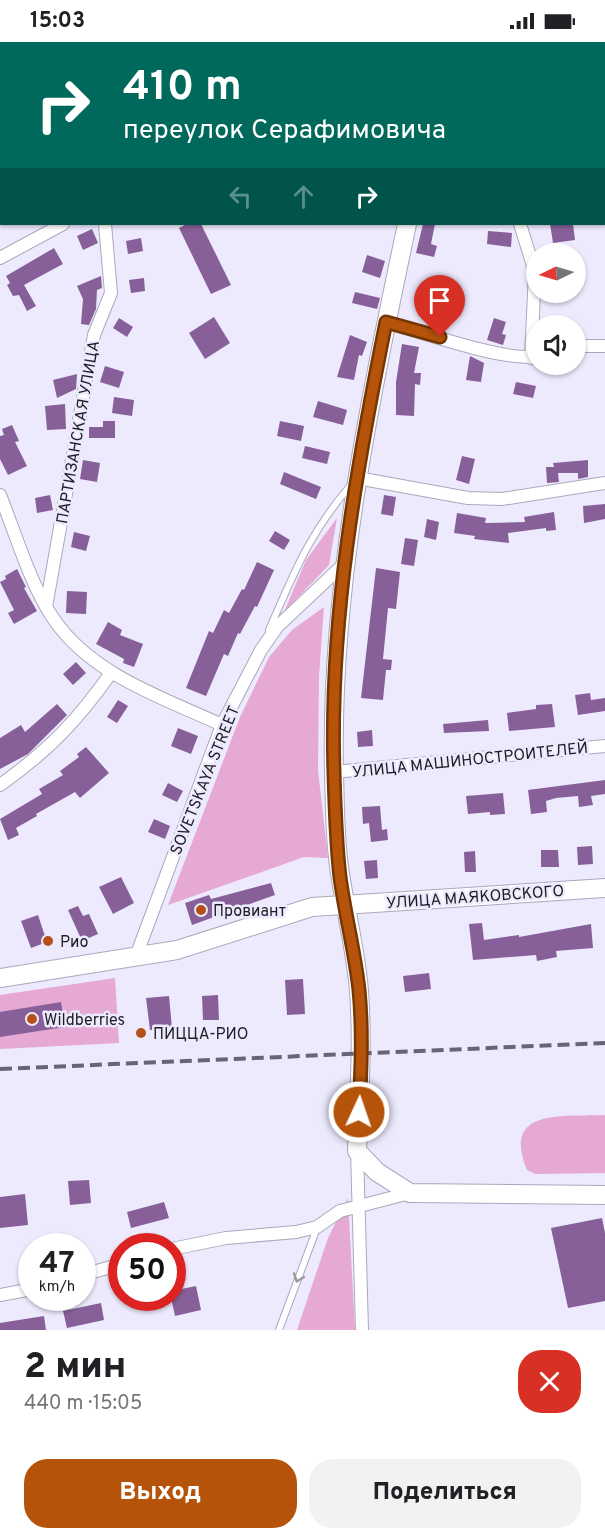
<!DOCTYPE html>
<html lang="ru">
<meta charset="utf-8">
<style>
body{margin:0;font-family:Overpass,sans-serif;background:#f2f2f2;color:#202124;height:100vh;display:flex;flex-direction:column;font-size:22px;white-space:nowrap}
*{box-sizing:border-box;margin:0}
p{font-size:20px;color:#757577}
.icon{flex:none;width:33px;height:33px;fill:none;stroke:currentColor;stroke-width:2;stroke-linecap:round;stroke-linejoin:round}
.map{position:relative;height:1288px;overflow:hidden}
.drawer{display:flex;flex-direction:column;background:#fff;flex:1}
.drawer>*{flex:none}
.guide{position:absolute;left:0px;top:0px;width:606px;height:183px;box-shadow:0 2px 4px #0004;background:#00695c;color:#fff;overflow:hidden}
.needle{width:39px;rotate:265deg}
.tools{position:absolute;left:526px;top:201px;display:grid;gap:12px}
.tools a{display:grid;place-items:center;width:60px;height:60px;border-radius:50%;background:#fff;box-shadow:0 2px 4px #0004;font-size:30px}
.speed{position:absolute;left:18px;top:1191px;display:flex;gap:12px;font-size:30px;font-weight:700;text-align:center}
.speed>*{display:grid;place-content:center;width:78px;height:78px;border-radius:50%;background:#fff;box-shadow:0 2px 4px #0004;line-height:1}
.speed small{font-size:15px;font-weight:400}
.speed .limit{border:9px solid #d22;background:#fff;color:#111}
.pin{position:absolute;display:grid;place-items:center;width:51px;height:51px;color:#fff;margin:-62px -26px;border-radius:50% 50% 50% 0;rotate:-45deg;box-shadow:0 0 6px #0007}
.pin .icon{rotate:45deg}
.me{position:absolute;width:66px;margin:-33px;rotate:3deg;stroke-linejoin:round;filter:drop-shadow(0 0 4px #0008)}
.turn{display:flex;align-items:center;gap:21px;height:126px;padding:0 24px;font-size:27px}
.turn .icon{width:78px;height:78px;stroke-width:2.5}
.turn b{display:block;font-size:42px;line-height:51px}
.lanes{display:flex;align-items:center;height:57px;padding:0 24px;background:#0003;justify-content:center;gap:30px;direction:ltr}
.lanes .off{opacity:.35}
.round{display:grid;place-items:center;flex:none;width:63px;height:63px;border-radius:24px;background:#f2f2f2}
.head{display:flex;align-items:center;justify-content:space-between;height:102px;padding:0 24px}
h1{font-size:36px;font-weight:800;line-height:45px}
.primary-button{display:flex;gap:12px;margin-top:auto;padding:12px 24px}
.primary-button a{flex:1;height:69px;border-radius:24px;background:#b45309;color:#fff;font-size:24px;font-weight:800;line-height:69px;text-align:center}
.primary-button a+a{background:#f2f2f2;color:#202124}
.status{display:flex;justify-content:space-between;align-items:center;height:42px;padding:0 30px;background:#fff;direction:ltr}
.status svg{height:16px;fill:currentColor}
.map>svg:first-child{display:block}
.green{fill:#e5a9d4}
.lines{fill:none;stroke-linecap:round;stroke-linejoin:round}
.river{stroke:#82bbf1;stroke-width:22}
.building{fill:#876099}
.lane-casing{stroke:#aba8bc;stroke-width:8}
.street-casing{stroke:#aba8bc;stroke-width:14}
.secondary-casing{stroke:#aba8bc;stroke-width:20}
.lane{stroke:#fff;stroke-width:6}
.street{stroke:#fff;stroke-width:12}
.secondary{stroke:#fff;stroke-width:18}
.rail{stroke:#676571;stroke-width:4;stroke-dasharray:12 6;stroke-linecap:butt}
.oneway{stroke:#9a999c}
.route-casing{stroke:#753606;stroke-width:15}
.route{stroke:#b45309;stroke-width:10}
.poi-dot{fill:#b4511b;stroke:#edeafe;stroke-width:2}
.labels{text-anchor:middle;stroke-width:5;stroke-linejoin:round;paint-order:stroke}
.street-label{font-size:16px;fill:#1e1d24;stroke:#edeafe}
.poi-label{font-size:16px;fill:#1e1d24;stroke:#edeafe;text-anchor:start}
</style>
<div class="status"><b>15:03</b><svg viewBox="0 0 49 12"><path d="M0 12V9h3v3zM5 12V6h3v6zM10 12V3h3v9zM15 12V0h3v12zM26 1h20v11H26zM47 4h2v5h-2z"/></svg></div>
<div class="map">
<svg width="605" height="1288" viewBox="0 0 605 1288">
<rect width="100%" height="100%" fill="#edeafe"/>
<!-- green -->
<path class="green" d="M337 476 329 523 284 570 306 518Z
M324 565 319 634 318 728 328 816 304 815 168 863 240 675 269 615 292 588Z
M115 936 119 1001 0 1007V953Z
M605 1073V1131L535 1132 527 1128C501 1065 564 1075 605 1073Z
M348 1156 355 1288H297L328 1196Z"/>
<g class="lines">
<!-- river -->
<path class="river" d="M42 2 43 0
M0 67 2 65"/>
</g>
<!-- building -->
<path class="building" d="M187 182H201L231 243 211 252 179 186Z
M423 182H435L431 202 437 204 434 215 416 211Z
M550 182H573L575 198 553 201Z
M92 187 98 201 83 208 77 194Z
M488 189 512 191 511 205 487 202Z
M141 196 143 209 128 212 126 199Z
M54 206 63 222 24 243 36 264 27 269 19 253 13 254 7 243 10 241 6 234Z
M367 213 385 219 380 236 362 230Z
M101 234 102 246 97 248 96 267 89 283 81 282 83 257 77 244Z
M144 236 145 249 131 251 129 238Z
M355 250 380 256 377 267 352 261Z
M214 275 230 301 205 317 189 291Z
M119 276 133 285 127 295 113 286Z
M494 276 506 280 502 292 506 293 503 303 487 298Z
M350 293 367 300 362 314 359 313 354 338 337 335Z
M402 302 419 305 414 331H421L420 343 415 342 414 374 396 373V340Z
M470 314 484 321 481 340 466 338Z
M105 324 124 330 119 346 100 340Z
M77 332 76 347 57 356 53 338Z
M516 340 536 344 533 356 513 352Z
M114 355 134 358 132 374 112 371Z
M318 359 347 368 343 383 313 375Z
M65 362 66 387 47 388 45 364Z
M103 379H115V396H89V385H103Z
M280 379 304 384 301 399 277 394Z
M12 383 19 399 15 400 27 424 8 433 0 417V394L4 393 2 387Z
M305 404 330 410 327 422 302 416Z
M462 414 475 417 469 442 456 438Z
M83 418 100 421 97 440 80 437Z
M588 418V435L578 437V431H558L559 440 547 441 546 425H554L553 421Z
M284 430 321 445 316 457 280 442Z
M50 453 53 468 37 471 35 456Z
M384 453 396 455 393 474 381 472Z
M605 462V477L584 481 583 464Z
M554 470 556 488 546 489V486L508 491 509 501 474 497 475 494 454 491 457 471 486 476 485 481 525 480 524 475Z
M427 477 439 480 436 498 424 495Z
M275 489 290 498 284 508 269 499Z
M74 490 90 494 86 509 71 505Z
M405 496 418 498 414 524 401 522Z
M257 520 274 528 257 565 255 564 240 592 238 591 228 614 224 612 206 654 186 646 209 589 213 591 224 568 229 571 242 547 244 548Z
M376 526 400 530 396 567 388 566 383 617 392 618 391 628H386L383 658 361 656Z
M17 527 26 545 24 546 37 569 14 582 8 571 14 568 0 540 6 537 5 534Z
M67 549 87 550 86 572 66 571Z
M108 580 122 588 120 593 143 602 134 625 123 621 124 617 96 602Z
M76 620 86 631 73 643 63 632Z
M590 651 591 658 605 656V669L578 673 575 653Z
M118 658 128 664 117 681 107 675Z
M57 662 67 673 28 712 0 727V696L21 683 25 690Z
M552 662 555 685 509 689 507 671 536 667V663Z
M488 678 489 689 444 691 443 682Z
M178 686 198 694 191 712 171 704Z
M372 688 373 704 358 705 357 690Z
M86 705 109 731 80 756 75 750 36 772 37 774 16 786 19 793 8 798 0 777 42 752 39 747 63 733 60 729 79 715 77 712Z
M605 738V752L591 754 593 763 579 765 578 754 556 756 546 759 547 770 531 772 528 748Z
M168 741 183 749 177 760 162 753Z
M503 751 505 772 490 773V770L468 772 466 754Z
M380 764 382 788 387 787 388 798 371 800 369 781 363 782 362 765Z
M154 777 170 784 165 797 148 790Z
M592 804 593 822 578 823 577 805Z
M541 808H558L559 825H541Z
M475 809 476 830H465L464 810Z
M377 818 378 836 366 837 364 819Z
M121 835 134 861 113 872 99 845Z
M271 841 275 853 192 883 185 861 209 853 211 857Z
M78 864 83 874 89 872 98 892 82 899 68 868Z
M38 873 47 900 31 906 21 879Z
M482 881 484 898 519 893V895L591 882 593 906 556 909 557 915 537 919 536 913 473 918 469 882Z
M429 931 431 947 405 950 403 934Z
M303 937 305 972 287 973 285 938Z
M218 953 219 978H203L202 954Z
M169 954 172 986 150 988 146 956Z
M61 960 65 985 0 995V970Z
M89 1138 91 1161 70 1163 68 1139Z
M25 1152 28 1183 0 1186V1155Z
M164 1160 169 1176 131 1186 127 1170Z
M602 1176 605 1191V1259L568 1266 551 1186Z
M196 1244 201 1268 175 1274 171 1256 172 1249Z
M101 1261 104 1278 67 1286 63 1269Z
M44 1274 46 1288H0V1281Z"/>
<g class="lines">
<!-- lane casing -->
<g class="lane-casing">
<path id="lane" d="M269 588C294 531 309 492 350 444
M279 1288 317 1186"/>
</g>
<!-- street casing -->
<g class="street-casing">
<path id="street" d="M206 2 207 0
M520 182 535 230 531 316
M0 216 63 182
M386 280C415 288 514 323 537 313
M576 304H605
M357 436 468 456 502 457 605 441
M0 453C15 490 31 544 53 576 91 633 164 656 222 683
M46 565 94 293 111 251 105 182
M334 730 605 704
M0 743C48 709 77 679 111 631
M135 917 222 683 261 608 277 585 345 521
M357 1109 362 1288
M172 1207 226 1196 296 1190 317 1185 340 1169 410 1151
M82 1233 122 1222
M0 1253 32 1247"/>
</g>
<!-- secondary casing -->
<g class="secondary-casing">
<path id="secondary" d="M471 2V0
M407 182C369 363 330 544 334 730 335 765 335 803 341 838 347 875 356 911 359 949 363 1002 359 1055 357 1109L377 1130 410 1151 605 1153
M0 936 177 908 312 865 605 846"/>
</g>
<!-- lane -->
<use href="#lane" class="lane"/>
<!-- street -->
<use href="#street" class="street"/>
<!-- secondary -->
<use href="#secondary" class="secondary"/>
<!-- rail -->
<path class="rail" d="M0 1027 605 1001"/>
</g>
<!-- one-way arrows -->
<defs><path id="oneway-chevron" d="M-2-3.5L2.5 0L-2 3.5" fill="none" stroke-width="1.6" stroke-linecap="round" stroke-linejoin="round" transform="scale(1.5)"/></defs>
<use class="oneway" href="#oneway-chevron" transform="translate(298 1236) rotate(110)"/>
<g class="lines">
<!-- route casing -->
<g class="route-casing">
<path id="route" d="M359 1070C361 1029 363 989 359 948 355 910 345 873 340 835 336 801 335 766 334 731 329 579 356 428 386 280L440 295"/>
</g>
<!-- route -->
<use href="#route" class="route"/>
</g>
<!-- markers -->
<g class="poi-dot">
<circle cx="201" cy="868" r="6"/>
<circle cx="48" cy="899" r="6"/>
<circle cx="32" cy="977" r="6"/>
<circle cx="141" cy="991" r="6"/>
</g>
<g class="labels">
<!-- street labels -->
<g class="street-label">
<text transform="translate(77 390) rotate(-80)" y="6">ПАРТИЗАНСКАЯ УЛИЦА</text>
<text transform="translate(470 717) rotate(-6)" y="6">УЛИЦА МАШИНОСТРОИТЕЛЕЙ</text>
<text transform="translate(204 738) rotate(-68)" y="6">SOVETSKAYA STREET</text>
<text transform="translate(475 854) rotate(-4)" y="6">УЛИЦА МАЯКОВСКОГО</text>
</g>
<!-- poi labels -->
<g class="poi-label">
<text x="213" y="874">Провиант</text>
<text x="60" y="905">Рио</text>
<text x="44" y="983">Wildberries</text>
<text x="153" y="997">ПИЦЦА-РИО</text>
</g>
</g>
</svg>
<div class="tools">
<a><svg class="needle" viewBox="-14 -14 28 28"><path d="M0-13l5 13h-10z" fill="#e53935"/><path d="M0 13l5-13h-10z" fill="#757577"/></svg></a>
<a><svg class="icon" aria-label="sound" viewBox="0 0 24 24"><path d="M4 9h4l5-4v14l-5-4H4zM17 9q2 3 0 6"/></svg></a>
</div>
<div class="speed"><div>47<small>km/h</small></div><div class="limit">50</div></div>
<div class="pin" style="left:440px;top:295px;background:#d93025"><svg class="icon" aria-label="arrive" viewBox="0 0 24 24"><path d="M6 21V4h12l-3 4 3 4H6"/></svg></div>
<svg class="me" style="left:359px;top:1070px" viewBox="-20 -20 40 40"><circle r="17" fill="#b45309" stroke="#fff" stroke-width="3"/><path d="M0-11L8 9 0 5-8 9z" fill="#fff"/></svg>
<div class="guide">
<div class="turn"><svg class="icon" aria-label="right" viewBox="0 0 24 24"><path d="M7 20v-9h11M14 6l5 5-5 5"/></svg><div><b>410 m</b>переулок Серафимовича</div></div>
<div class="lanes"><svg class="icon off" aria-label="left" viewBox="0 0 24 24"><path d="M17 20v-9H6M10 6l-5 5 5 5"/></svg><svg class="icon off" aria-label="ahead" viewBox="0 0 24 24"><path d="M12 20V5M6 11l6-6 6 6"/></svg><svg class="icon" aria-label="right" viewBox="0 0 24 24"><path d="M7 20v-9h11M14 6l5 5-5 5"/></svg></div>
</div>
</div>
<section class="drawer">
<div class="head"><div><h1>2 мин</h1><p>440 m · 15:05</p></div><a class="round" style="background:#d93025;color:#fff"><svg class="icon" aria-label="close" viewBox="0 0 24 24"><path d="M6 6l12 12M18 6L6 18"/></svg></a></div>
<div class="primary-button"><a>Выход</a><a>Поделиться</a></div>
</section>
